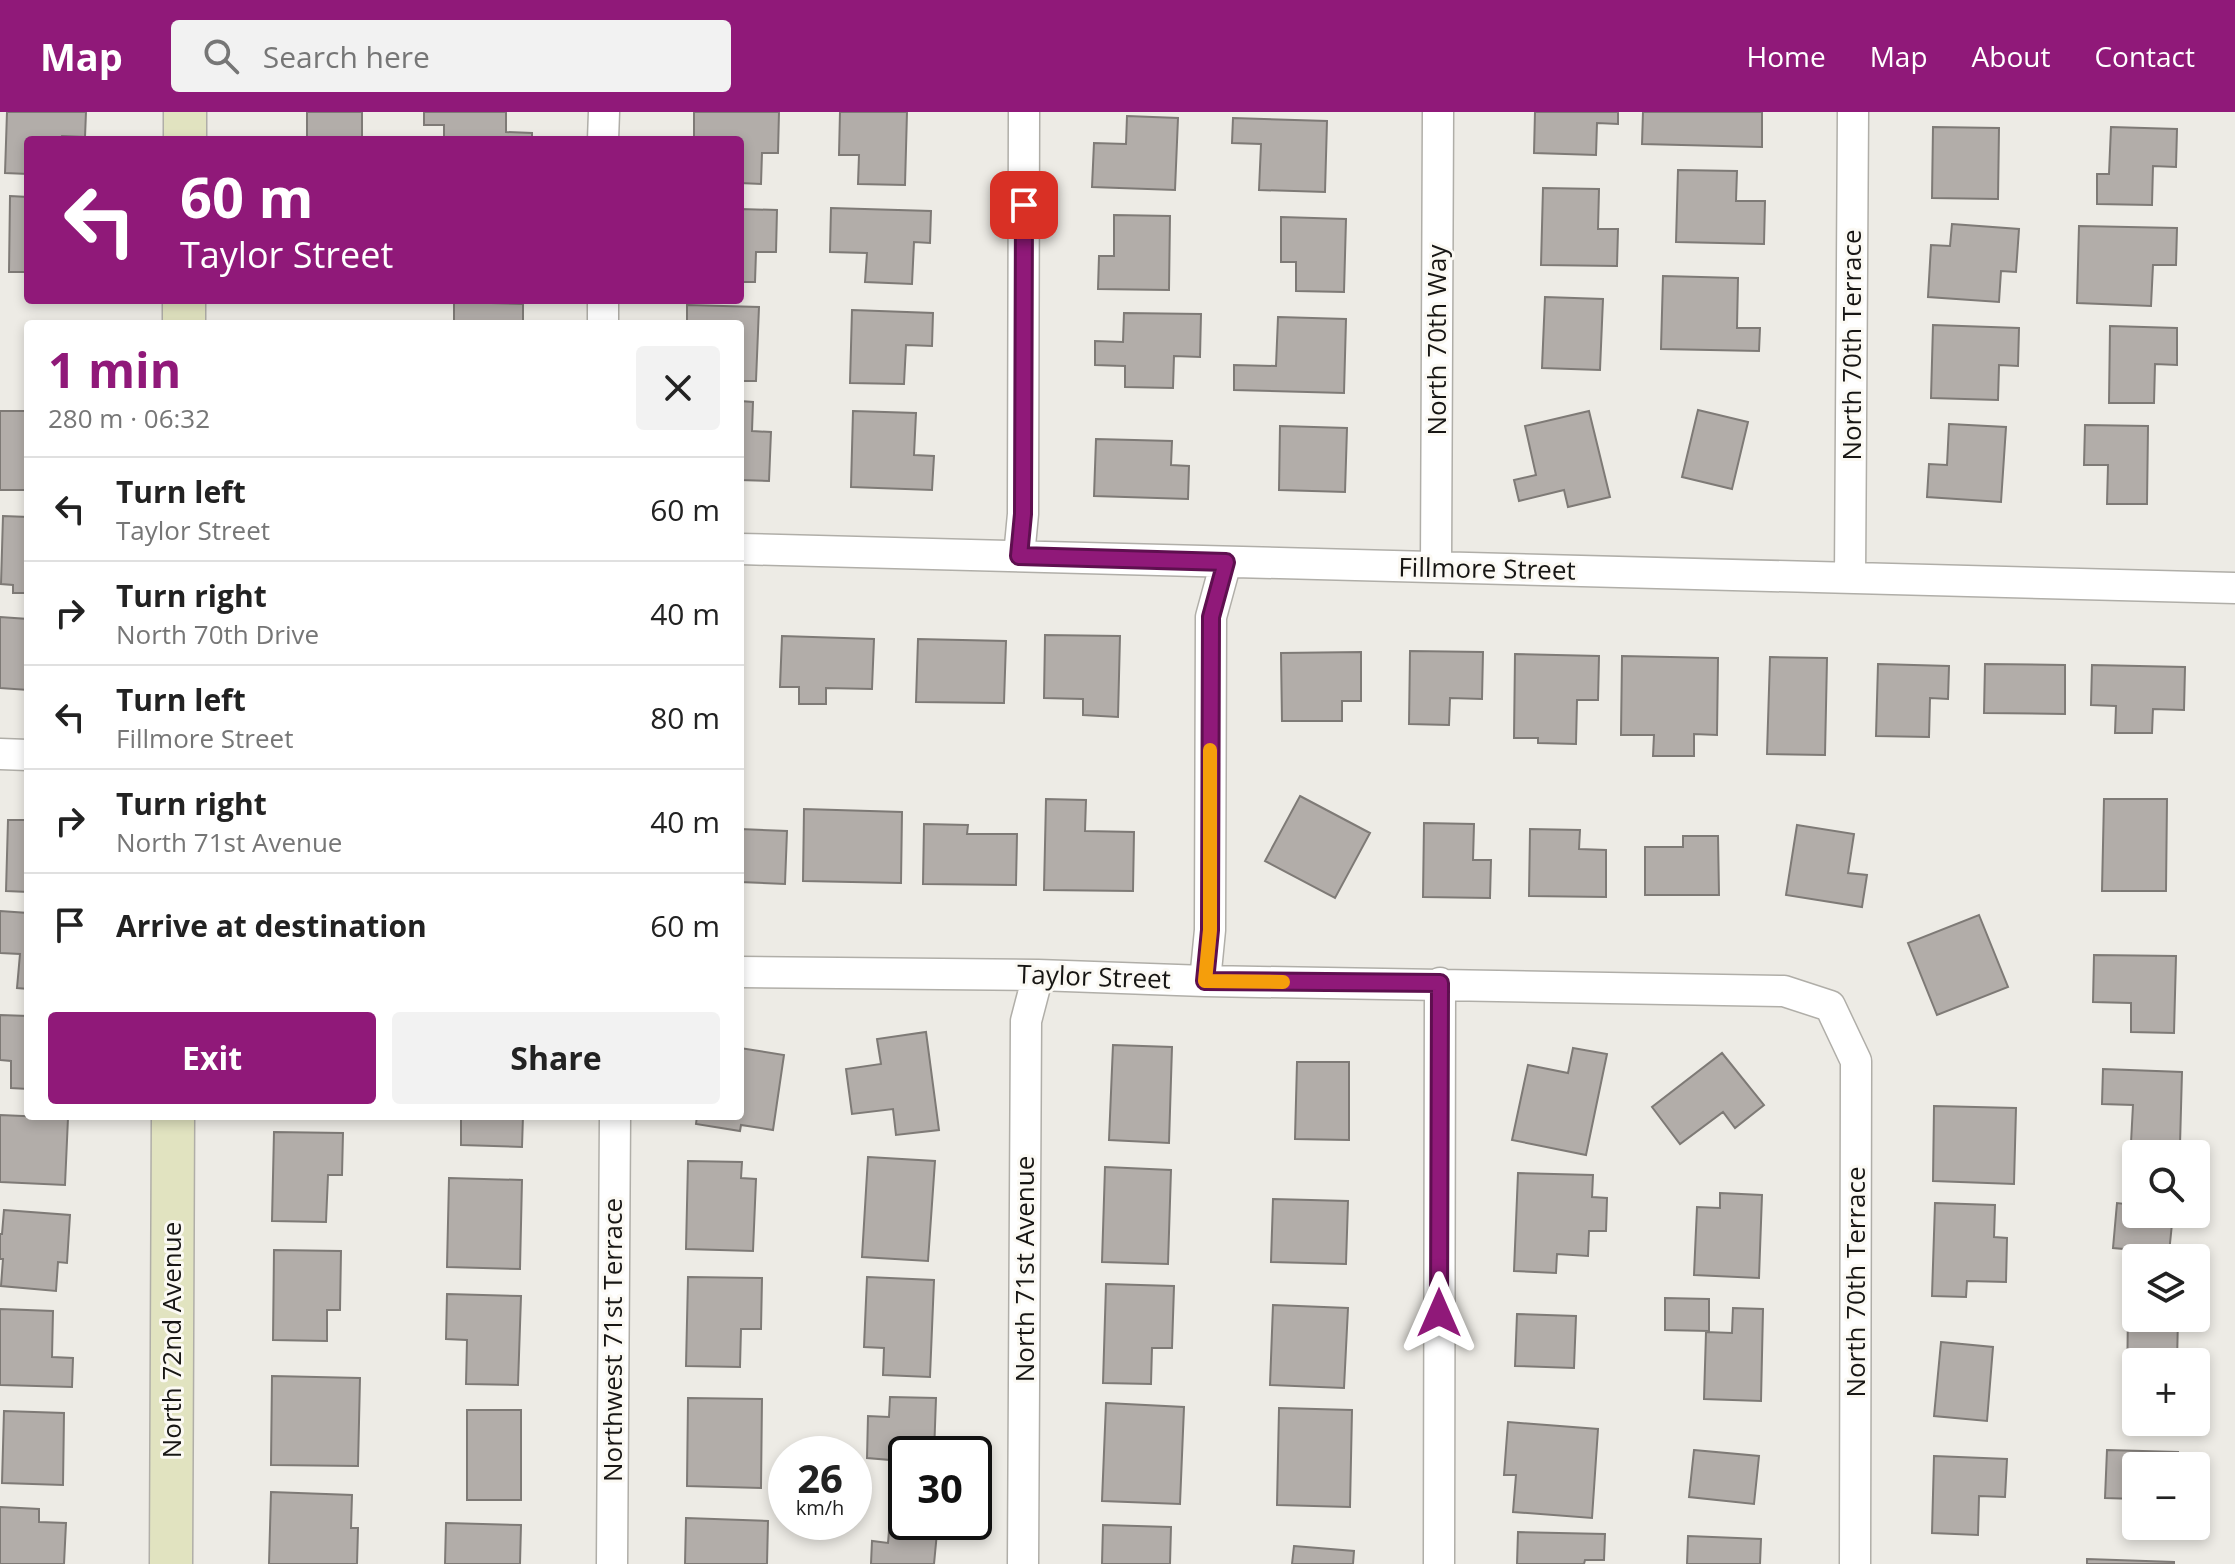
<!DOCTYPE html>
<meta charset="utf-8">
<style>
body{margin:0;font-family:"Open Sans",sans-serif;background:#f2f2f2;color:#222;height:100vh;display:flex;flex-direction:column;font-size:30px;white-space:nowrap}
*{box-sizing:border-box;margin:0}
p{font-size:26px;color:#767676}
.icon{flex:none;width:44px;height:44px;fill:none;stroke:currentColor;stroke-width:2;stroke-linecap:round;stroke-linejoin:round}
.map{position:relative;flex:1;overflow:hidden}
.drawer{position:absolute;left:24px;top:208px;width:720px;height:800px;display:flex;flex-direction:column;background:#fff;border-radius:8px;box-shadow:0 4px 12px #0003}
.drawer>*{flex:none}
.hud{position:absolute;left:24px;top:24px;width:720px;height:168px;border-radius:8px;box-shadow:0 4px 12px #0003;background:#901979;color:#fff;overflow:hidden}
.tools{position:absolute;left:2122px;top:1028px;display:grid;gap:16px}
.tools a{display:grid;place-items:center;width:88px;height:88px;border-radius:8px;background:#fff;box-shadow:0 4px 12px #0003;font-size:40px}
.speed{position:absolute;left:768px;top:1324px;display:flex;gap:16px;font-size:40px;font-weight:700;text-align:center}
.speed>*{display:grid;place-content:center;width:104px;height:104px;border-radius:50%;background:#fff;box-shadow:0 4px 12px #0003;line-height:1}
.speed small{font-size:20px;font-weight:400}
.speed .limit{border:4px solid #111;border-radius:12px;background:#fff;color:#111}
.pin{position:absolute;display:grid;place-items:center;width:68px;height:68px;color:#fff;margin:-34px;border-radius:16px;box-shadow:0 4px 12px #0006}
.me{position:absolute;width:88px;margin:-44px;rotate:0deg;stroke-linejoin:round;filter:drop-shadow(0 0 6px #0008)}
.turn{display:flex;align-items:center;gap:28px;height:168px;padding:0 24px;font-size:36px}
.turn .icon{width:104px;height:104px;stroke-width:2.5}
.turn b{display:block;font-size:56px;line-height:68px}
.round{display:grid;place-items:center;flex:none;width:84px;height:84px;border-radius:8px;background:#f2f2f2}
.summary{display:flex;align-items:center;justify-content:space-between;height:136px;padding:0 24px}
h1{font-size:48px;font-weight:700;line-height:60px;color:#901979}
.cta{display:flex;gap:16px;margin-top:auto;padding:16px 24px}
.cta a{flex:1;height:92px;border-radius:8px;background:#901979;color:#fff;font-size:32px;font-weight:700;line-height:92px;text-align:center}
.cta a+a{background:#f2f2f2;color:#222}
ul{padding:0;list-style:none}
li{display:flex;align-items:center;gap:24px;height:104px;padding:0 24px;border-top:2px solid #e0e0e0}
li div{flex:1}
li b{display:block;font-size:30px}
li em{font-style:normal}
header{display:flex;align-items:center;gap:48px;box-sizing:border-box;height:112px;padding:0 40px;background:#901979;color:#fff}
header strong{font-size:38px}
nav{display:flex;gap:44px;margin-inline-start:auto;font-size:28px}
.search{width:560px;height:72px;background:#f2f2f2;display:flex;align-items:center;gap:20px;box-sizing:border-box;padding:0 28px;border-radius:8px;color:#767676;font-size:30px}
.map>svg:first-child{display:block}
.building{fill:#b2ada9;stroke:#7e7a76;stroke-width:2}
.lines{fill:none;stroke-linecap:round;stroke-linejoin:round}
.street-casing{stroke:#b0aea8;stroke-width:33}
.secondary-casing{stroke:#b0aea8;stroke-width:45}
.street{stroke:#fff;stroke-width:30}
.secondary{stroke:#e1e3c0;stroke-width:42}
.route-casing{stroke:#5e104f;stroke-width:20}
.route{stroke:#901979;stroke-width:14}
.slow{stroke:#f59e0b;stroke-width:14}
.labels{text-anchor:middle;stroke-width:6;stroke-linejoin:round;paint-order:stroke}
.street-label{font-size:26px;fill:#171614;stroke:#fbf9f3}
</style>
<header>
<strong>Map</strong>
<div class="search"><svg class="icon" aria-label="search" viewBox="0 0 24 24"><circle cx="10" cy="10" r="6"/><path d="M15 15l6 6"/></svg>Search here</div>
<nav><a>Home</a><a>Map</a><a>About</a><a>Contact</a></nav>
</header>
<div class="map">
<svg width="2235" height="1452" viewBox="0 0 2235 1452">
<rect width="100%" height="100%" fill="#edebe5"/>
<!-- building -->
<path class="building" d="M7 0H86L85 25 62 24 61 28H28V62L5 61Z
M307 0H362V28H307Z
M424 0H506V20L532 21V28H444V13H424Z
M694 0H779L778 41H762L761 72 740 71V28H694Z
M840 0H907L905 73 858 72 859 43H839Z
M1535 0H1618V12L1597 11 1596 43 1534 41Z
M1643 0H1762V35L1642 32Z
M1127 4 1178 6 1175 78 1092 75 1094 31 1126 32Z
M1233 6 1327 9 1325 80 1259 78 1261 32 1232 31Z
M1933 15 1999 16 1998 87 1932 86Z
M2111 15 2177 17 2176 55 2153 54 2152 93 2097 92V62H2109Z
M1678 58 1737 59 1736 89H1765L1764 132 1676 130Z
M1543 76 1599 77 1598 117H1618L1617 154 1541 153Z
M10 84 28 85V160H9Z
M831 96 931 99 930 131 914 130 912 172 865 170 867 141 830 140Z
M740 97 777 98 776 140H756L755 170H740Z
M1114 103 1170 104 1169 178 1098 177 1099 144H1114Z
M1281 105 1346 107 1344 180 1296 179V150H1281Z
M1952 112 2019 117 2016 160 2001 159 1999 190 1928 185 1931 133 1950 134Z
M2079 114 2177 116 2176 153H2153L2151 194 2077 191Z
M1663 164 1738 166 1737 216H1760L1759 239 1661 237Z
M1545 185 1603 187 1600 258 1542 256Z
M454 190 523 192V212H454Z
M687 193 759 195 756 269H740V212H687Z
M852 198 933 201 932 234 906 233 904 272 850 271Z
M1124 201 1201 202 1200 245 1174 244 1173 276 1125 275V254L1095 253V229L1123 230Z
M1278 205 1346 207 1344 281 1234 278V253L1276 254Z
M1933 213 2019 216 2018 254 1999 253 1998 288 1931 286Z
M2110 214 2177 216V253L2155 252 2154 291H2109Z
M740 289 753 290 752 319 771 320 769 369 740 368Z
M1698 298 1748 310 1732 377 1682 365Z
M0 299H28V378H0Z
M853 299 916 301 914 343 934 344 932 378 851 375Z
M1589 299 1610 385 1568 395 1564 378 1519 389 1514 368 1536 363 1525 314Z
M1949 312 2006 315 2001 390 1927 385 1929 352 1947 353Z
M2085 313 2148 314 2147 392H2107L2108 353H2084Z
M1280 314 1347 316 1345 380 1279 378Z
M1096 327 1172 329 1171 353 1189 354 1188 387 1094 384Z
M3 404 28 405V481H13V473L1 472Z
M0 505 28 507V578L0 576Z
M1045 523 1120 524 1118 605 1083 603V587L1044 586Z
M782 524 874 527 872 577 826 576V592H799V575H780Z
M918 527 1006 529 1004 591 916 590Z
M1410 539 1483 540 1482 587 1450 586 1449 613 1409 612Z
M1361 540V589H1342V609H1282L1281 541Z
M1515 542 1599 544 1598 588H1577L1576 632 1538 631V626H1514Z
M1622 544 1718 546 1717 623 1694 622V644H1653L1654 623H1621Z
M1770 545 1827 546 1825 643 1767 642Z
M1878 552 1949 554 1948 587 1930 586 1929 625 1876 624Z
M1985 552 2065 553V602L1984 601Z
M2092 553 2185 555 2184 598 2153 597 2152 621H2115L2116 594 2091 593Z
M1300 684 1370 721 1335 786 1265 749Z
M1046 687 1086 688 1085 719 1134 720 1133 779 1044 778Z
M2104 687H2167L2166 779H2102Z
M804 697 902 700 901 771 803 769Z
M8 708H28V780L6 779Z
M1424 711 1474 712 1473 748H1491L1490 786 1423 785Z
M924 712 968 713 967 722H1017L1016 773 923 772Z
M1797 713 1854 722 1848 761 1867 763 1862 795 1786 783Z
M740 717 787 719 785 772 740 770Z
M1530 717 1580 718 1579 737 1606 738V785L1529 784Z
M1683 724H1718L1719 783H1645V735H1683Z
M0 799 28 801V877L17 876 20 842 0 841Z
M1979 803 2008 875 1937 903 1908 831Z
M2094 843 2176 844 2174 921 2131 920V891L2093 890Z
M0 903 28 904V977L11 976V949L0 948Z
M926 920 939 1018 896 1023 893 997 852 1002 846 957 881 952 877 927Z
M1113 933 1172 935 1169 1031 1109 1028Z
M740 936 784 943 773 1018 741 1013 740 1019 696 1012 697 1004H740Z
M1573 936 1607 942 1586 1043 1512 1028 1528 953 1568 961Z
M1722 941 1764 993 1735 1016 1723 1000 1680 1032 1652 995Z
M1297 950H1349V1028L1295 1027Z
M2103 957 2182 960 2180 1033 2131 1031 2133 993 2102 992Z
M1934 994 2016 996 2014 1072 1933 1069Z
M0 1003 68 1006 65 1073 0 1070Z
M461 1004H523L522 1035 461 1033Z
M274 1020 343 1021 342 1063H328L326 1110 272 1109Z
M868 1045 935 1049 928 1149 862 1145Z
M688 1049 742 1050 741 1066 756 1067 753 1139 686 1137Z
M1105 1055 1171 1058 1168 1152 1102 1150Z
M1518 1061 1593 1063 1592 1085 1607 1086 1606 1119H1589L1588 1144 1557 1142 1556 1161 1514 1159Z
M449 1066 522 1068 520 1157 447 1155Z
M2136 1075V1102H2173L2169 1141 2113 1136 2117 1091 2134 1093Z
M1720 1081 1762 1083 1759 1166 1694 1163 1697 1095 1720 1096Z
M1273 1087 1348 1089 1346 1152 1271 1150Z
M1935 1091 1995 1093 1994 1125 2007 1126 2006 1170 1967 1169 1966 1185 1932 1184Z
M4 1098 70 1103 67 1151 58 1150 56 1179 1 1174 3 1147H0V1122H2Z
M274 1138 341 1139 340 1198H327V1229L273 1228Z
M688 1165 762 1166 761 1217H741L740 1255 686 1254Z
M867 1165 934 1168 930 1265 883 1263 884 1236 864 1235Z
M1106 1172 1174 1174 1172 1236H1152L1151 1272 1103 1271Z
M447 1182 521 1184 518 1273 466 1272 467 1228 446 1227Z
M1665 1186 1709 1187V1219L1665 1218Z
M1273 1193 1348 1196 1344 1276 1270 1273Z
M1733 1196 1763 1197 1761 1289 1704 1287 1706 1220 1732 1221Z
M0 1197 53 1199 52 1245 73 1246 72 1275 0 1273Z
M2128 1197H2136V1206H2178L2177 1250H2136V1277H2127Z
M1517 1202 1576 1204 1574 1256 1515 1254Z
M1941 1230 1993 1235 1987 1309 1934 1304Z
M272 1264 360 1266 358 1354 271 1353Z
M890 1285 936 1286 934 1342H906V1381H889L890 1348 867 1346 868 1304 889 1305Z
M688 1286 762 1287 761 1376 687 1374Z
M1106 1291 1184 1295 1180 1392 1102 1389Z
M1279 1296 1352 1298 1350 1395 1277 1393Z
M467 1298H521V1388H467Z
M4 1299 64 1301 63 1373 2 1371Z
M1508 1310 1598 1317 1592 1406 1513 1400 1516 1363H1504Z
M1694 1338 1759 1344 1754 1392 1689 1385Z
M2107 1338 2178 1340V1354H2136V1387L2105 1386Z
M1934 1344 2007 1347 2005 1385 1979 1384 1978 1423 1932 1421Z
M271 1380 352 1383 351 1416H358L357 1452H269Z
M0 1395 39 1397V1410L66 1411 64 1452H0Z
M686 1406 768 1409 767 1452H685Z
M890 1406 906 1407V1410H938L934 1452H871L872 1429 888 1431Z
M446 1411 521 1413 520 1452H445Z
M1103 1413 1171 1415 1170 1452H1102Z
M1518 1420 1605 1422 1604 1448H1585L1584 1452H1517Z
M1688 1424 1761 1427 1760 1452H1687Z
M1294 1434 1354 1439 1353 1452H1292Z
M2087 1447 2174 1450V1452H2087Z"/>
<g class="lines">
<!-- street casing -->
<g class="street-casing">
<path id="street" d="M603 28 604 0
M603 212V188
M740 437 2235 476
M1019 444 1023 402 1024 0
M1436 455 1438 0
M1850 466 1853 0
M0 642 28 643
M740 860 1038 863 1205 869 1784 879 1830 894 1856 949 1855 1452
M1205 869 1210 818 1211 505 1226 450
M612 1452 615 1004
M1023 1452 1026 909 1038 863
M1439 1452 1440 871"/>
</g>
<!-- secondary casing -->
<g class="secondary-casing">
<path id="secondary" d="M185 28V0
M184 212V188
M171 1452 173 1004"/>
</g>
<!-- street -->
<use href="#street" class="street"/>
<!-- secondary -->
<use href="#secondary" class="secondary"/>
</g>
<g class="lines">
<!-- route casing -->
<g class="route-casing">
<path id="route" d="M1024 93 1023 402 1019 444 1226 450 1211 505 1210 818 1205 869 1440 871 1439 1201"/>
</g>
<!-- route -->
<use href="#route" class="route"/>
<!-- slow -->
<path class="slow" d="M1210 638V818L1205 869 1283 870"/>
</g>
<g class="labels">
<!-- street labels -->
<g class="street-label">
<text transform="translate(1437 228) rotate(-90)" y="9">North 70th Way</text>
<text transform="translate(1852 233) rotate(-90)" y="9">North 70th Terrace</text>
<text transform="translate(1487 457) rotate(1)" y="9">Fillmore Street</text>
<text transform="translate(1094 865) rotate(2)" y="9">Taylor Street</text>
<text transform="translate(1025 1157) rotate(-90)" y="9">North 71st Avenue</text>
<text transform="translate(1856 1170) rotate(-90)" y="9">North 70th Terrace</text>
<text transform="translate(172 1228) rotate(-90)" y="9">North 72nd Avenue</text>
<text transform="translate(613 1228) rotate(-90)" y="9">Northwest 71st Terrace</text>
</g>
</g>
</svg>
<div class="tools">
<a><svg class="icon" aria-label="search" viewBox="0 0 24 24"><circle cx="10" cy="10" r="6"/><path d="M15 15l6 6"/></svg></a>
<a><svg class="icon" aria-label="layers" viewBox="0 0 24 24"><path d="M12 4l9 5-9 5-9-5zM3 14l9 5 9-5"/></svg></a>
<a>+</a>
<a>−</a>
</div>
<div class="speed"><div>26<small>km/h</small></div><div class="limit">30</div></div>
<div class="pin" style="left:1024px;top:93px;background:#d93025"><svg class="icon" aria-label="arrive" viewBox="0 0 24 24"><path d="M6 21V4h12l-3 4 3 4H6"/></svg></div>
<svg class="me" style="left:1439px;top:1201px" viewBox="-20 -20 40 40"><path d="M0-17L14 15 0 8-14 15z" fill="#901979" stroke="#fff" stroke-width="4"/></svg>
<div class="hud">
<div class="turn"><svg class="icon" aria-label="left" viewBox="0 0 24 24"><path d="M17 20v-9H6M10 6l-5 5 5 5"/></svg><div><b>60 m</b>Taylor Street</div></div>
</div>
<section class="drawer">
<div class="summary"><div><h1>1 min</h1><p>280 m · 06:32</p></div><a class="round"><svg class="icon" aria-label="close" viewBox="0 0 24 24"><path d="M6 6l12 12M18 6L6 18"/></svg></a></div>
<ul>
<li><svg class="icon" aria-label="left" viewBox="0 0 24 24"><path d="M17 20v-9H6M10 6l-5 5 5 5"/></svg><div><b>Turn left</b><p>Taylor Street</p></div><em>60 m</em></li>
<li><svg class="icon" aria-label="right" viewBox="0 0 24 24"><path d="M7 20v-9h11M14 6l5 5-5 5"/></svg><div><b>Turn right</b><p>North 70th Drive</p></div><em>40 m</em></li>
<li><svg class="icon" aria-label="left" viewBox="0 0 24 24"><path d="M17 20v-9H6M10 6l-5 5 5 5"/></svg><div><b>Turn left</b><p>Fillmore Street</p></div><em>80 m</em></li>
<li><svg class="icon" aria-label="right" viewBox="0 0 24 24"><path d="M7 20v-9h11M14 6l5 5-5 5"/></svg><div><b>Turn right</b><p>North 71st Avenue</p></div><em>40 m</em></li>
<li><svg class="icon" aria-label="arrive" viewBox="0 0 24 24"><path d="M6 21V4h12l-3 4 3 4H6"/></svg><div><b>Arrive at destination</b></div><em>60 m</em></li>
</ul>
<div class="cta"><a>Exit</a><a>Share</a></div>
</section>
</div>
